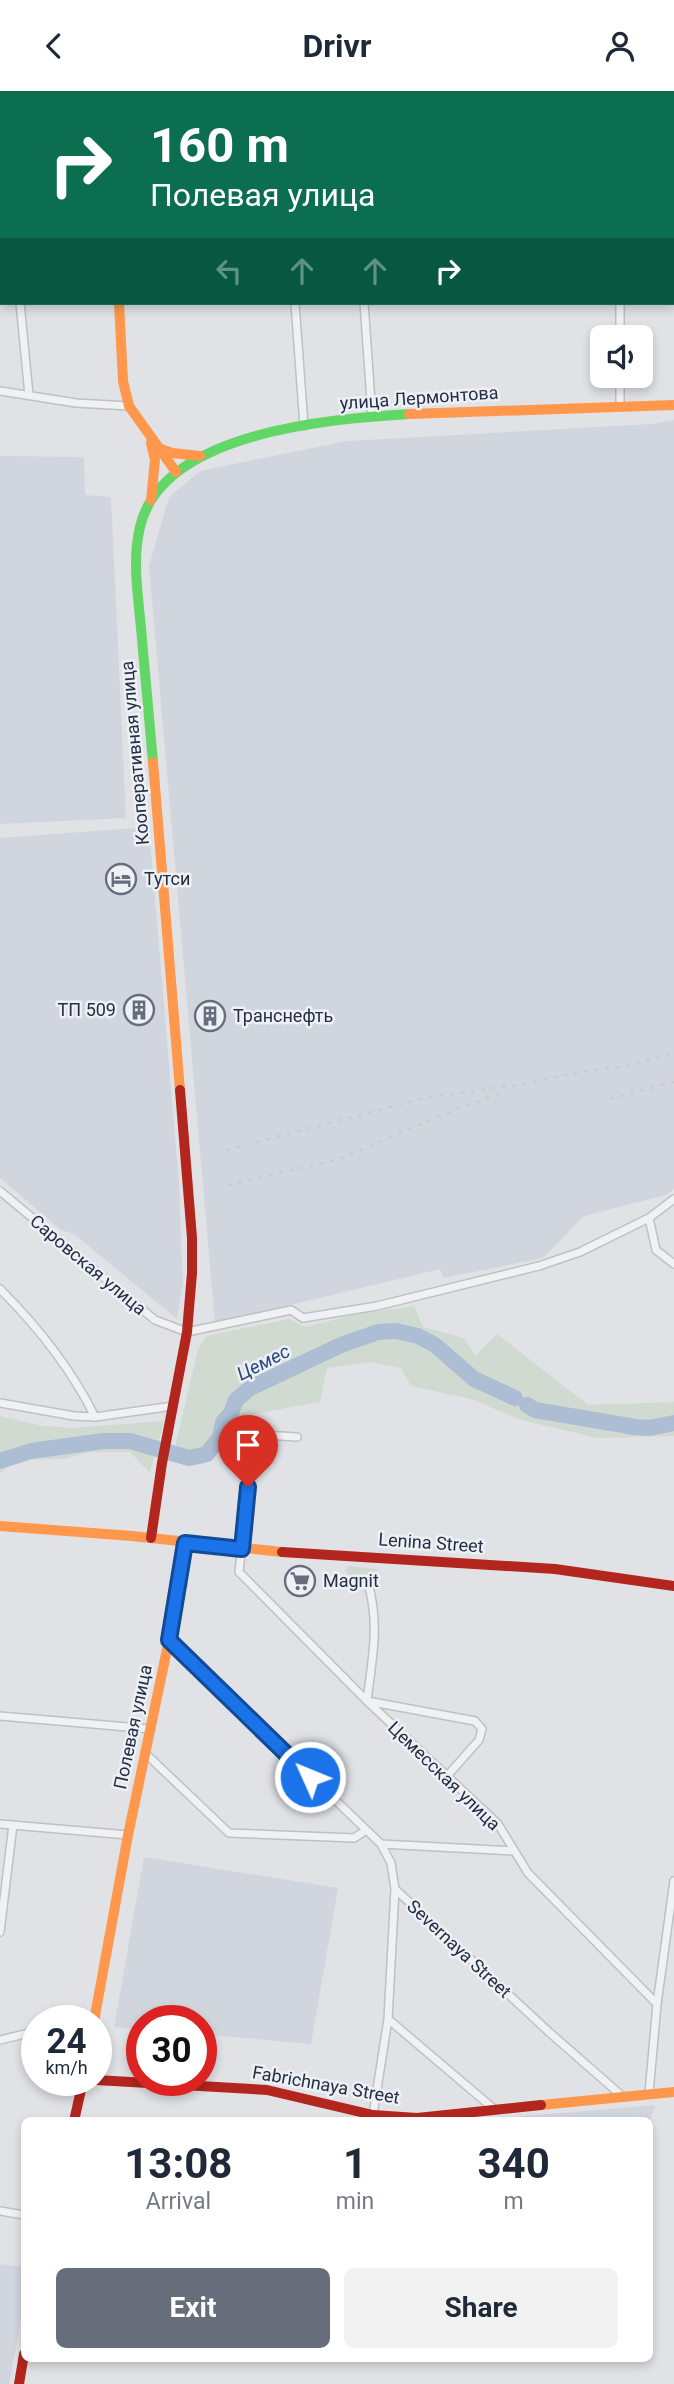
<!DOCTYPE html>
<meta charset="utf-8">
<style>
body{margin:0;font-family:Roboto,sans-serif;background:#f2f2f3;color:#1f2937;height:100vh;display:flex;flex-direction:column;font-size:26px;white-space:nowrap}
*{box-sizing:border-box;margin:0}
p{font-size:23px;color:#747a83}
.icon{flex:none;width:38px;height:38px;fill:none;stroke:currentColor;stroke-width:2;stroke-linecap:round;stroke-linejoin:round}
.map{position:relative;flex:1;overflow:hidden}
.side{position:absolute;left:21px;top:2026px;width:632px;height:245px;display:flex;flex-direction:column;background:#fff;border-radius:10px;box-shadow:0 4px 10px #0003}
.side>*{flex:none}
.guide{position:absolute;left:0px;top:0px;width:676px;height:214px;box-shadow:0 4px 10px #0003;background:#0b6e4f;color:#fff;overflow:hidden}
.buttons{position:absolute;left:590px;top:234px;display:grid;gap:14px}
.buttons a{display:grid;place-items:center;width:63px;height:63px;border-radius:10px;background:#fff;box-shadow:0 4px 10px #0003;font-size:35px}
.speed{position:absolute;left:21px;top:1914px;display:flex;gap:14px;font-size:35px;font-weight:700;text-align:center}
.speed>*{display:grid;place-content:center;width:91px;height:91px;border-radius:50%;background:#fff;box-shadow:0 4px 10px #0003;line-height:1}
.speed small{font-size:18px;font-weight:400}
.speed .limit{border:10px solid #d22;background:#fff;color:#111}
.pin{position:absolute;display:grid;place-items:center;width:60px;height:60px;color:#fff;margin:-72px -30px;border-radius:50% 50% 50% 0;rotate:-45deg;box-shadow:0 0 7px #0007}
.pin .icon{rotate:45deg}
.me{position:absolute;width:77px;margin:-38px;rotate:314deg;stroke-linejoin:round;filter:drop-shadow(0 0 5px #0008)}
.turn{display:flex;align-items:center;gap:24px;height:147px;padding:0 35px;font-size:32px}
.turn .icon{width:91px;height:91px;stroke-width:2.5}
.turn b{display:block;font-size:49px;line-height:60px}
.lanes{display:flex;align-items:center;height:66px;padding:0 35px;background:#0003;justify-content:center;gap:35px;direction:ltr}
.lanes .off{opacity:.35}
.eta{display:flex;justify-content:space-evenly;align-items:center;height:119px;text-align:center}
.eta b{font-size:42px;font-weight:700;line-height:49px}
.primary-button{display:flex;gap:14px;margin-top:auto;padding:14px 35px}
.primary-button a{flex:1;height:80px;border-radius:10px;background:#676d7b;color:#fff;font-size:28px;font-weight:700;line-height:80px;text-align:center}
.primary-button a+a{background:#f2f2f3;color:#1f2937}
header{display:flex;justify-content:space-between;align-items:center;height:91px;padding:0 35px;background:#fff;font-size:32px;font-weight:700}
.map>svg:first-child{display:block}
.built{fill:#d1d5dd}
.green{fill:#d0dad0}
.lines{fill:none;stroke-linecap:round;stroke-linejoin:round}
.river{stroke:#acbdd4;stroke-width:16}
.street-casing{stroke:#bfc0c4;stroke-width:10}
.street{stroke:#f0f1f3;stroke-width:7}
.fast{stroke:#63d668;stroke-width:10}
.slow{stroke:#ff974d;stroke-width:10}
.jam{stroke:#b3261e;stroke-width:10}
.rail{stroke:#c9cbce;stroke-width:2.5;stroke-dasharray:3.5 7;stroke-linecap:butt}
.route-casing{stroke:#114b97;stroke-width:18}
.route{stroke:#1a73e8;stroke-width:12}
.labels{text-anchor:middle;stroke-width:5;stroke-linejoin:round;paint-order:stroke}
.street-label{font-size:18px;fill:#252e42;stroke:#edf1f6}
.poi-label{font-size:18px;fill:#252e42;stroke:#edf1f6;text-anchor:start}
.water-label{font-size:19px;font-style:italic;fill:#2b497a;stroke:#edf1f6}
</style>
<header><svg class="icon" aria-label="back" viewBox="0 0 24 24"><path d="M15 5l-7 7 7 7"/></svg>Drivr<svg class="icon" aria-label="person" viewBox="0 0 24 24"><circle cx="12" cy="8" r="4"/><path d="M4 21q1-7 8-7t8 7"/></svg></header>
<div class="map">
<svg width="674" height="2293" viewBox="0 0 674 2293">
<rect width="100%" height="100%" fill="#e1e2e6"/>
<!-- built -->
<path class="built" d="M674 329V1098L666 1104 584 1125 543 1167 444 1187 440 1178 215 1232 149 475 169 406 200 380 347 350 652 333Z
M0 365 84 366 85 404 111 406 126 727 0 733Z
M149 736 179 1093 183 1193 177 1228 74 1143 61 1139 0 1087V747Z
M144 1766 338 1797 311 1953 201 1943V1930H142V1938L114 1936Z
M656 2014 649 2030H467Z
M0 2173 24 2176V2214L9 2293H0Z"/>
<!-- green -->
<path class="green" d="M414 1215 423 1236 464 1247 475 1265 497 1243 588 1314 674 1311V1345L598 1347 521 1329 471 1308 411 1295 401 1277 371 1271 327 1277 320 1311 238 1326 206 1372 189 1375 172 1369 198 1258 207 1245 289 1228 305 1236 354 1224Z
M0 1325 42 1335 72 1337 164 1330 150 1382 130 1361H91L64 1368 21 1369 7 1376 0 1383Z
M348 1475 379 1478C367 1484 356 1492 345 1480Z"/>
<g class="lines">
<!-- river -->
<path class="river" d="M527 1314 535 1319 635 1336 649 1337 674 1332
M0 1370 31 1360 103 1350H130L189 1367 207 1363 220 1346 223 1331 231 1322 236 1309 250 1297 341 1254 378 1241 396 1240 418 1245 435 1254 474 1288 515 1307"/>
<!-- street casing -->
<g class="street-casing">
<path id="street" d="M278 0V2
M383 0 384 2
M611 0V2
M20 212 29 304
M295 212 304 335
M364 212 372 325
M620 212V247
M620 285V315
M0 300 76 312 129 315
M0 1100 155 1229 187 1241 291 1219 303 1227 377 1215 539 1175 580 1161 649 1127 674 1108
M649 1127 656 1159 674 1173
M0 1198C38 1236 71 1277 95 1326
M0 1312 74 1325 95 1326 173 1315
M297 1346 264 1344 255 1356 251 1374 239 1481 367 1610 498 1733 528 1782 657 1913
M368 1492C380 1534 372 1568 367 1610L475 1630 482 1638 479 1649 448 1684
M169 1549 381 1753 391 1772 395 1798 549 1941 622 2005
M0 1625 151 1638
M145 1662 229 1742 354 1747 365 1740
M0 1733 128 1744
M381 1753 514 1760
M0 1841 13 1734
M388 1928 494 2018
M75 1930 95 1926
M0 1949 37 1940
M649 2002 657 1913 674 1790
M373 2024 388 1928 395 1798
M0 2120 24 2124"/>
</g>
<!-- street -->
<use href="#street" class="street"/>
<!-- fast -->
<path class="fast" d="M153 671C149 626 145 582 141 537 138 504 132 469 140 436 162 341 329 328 409 323"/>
<!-- slow -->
<path class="slow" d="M105 0V2
M119 212 123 290 129 315 176 381
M409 323 674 314
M151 352 155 369 151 409
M158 357 172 362 200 365
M153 671 180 999
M0 1435 132 1445 282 1461
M94 1930 128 1744 169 1549 185 1452
M541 2014 674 2001"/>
<!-- jam -->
<path class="jam" d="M151 1447 162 1372 187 1241 192 1182V1147L180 999
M282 1461 555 1478 674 1495
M96 1989 267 1999 373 2024 417 2027 541 2014
M74 2030 83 1990
M19 2293 24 2263"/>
<!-- rail -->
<path class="rail" d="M610 1008 674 991
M226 1059 424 1007 531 992 573 982 625 975 674 962
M228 1094 339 1068 462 1016 499 1003"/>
</g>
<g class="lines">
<!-- route casing -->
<g class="route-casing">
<path id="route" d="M248 1396 242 1458 185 1452 169 1549 310 1686"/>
</g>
<!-- route -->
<use href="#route" class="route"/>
</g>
<!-- icons -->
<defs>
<g id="hotel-ring" transform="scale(1.575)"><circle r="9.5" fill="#edf1f6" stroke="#676d7b" stroke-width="1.5"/><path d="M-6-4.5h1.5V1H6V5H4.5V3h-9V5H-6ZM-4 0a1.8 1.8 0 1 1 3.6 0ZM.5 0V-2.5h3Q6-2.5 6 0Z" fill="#676d7b"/></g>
<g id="building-ring" transform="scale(1.575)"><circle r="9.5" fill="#edf1f6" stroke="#676d7b" stroke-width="1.5"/><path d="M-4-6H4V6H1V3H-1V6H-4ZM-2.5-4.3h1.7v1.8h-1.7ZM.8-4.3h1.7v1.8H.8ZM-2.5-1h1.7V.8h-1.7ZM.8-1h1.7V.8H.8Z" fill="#676d7b"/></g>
<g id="supermarket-ring" transform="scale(1.575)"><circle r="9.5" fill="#edf1f6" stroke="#676d7b" stroke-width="1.5"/><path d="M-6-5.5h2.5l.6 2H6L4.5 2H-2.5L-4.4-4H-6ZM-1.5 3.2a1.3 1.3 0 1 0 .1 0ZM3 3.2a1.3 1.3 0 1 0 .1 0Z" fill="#676d7b"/></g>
</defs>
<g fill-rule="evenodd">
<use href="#hotel-ring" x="121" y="788"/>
<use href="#building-ring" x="139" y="919"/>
<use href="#building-ring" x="210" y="925"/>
<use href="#supermarket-ring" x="300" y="1490"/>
</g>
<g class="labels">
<!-- street labels -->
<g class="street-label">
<text transform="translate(419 307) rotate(-4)" y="6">улица Лермонтова</text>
<text transform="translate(135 662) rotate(-95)" y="6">Кооперативная улица</text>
<text transform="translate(88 1174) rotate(40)" y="6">Саровская улица</text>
<text transform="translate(431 1452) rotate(4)" y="6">Lenina Street</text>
<text transform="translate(133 1636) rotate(-78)" y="6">Полевая улица</text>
<text transform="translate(444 1685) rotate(44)" y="6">Цемесская улица</text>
<text transform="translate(459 1858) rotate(43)" y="6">Severnaya Street</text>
<text transform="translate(326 1994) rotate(10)" y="6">Fabrichnaya Street</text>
</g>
<!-- poi labels -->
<g class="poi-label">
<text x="144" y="794">Тутси</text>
<text x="116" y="925" text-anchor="end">ТП 509</text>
<text x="233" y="931">Транснефть</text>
<text x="323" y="1496">Magnit</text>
</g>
<!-- water labels -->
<g class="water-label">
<text transform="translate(263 1271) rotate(-27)" y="7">Цемес</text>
</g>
</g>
</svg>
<div class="buttons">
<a><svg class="icon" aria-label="sound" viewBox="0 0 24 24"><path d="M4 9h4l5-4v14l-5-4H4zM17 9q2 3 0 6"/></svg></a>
</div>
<div class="speed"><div>24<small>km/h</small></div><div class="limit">30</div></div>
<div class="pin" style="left:248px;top:1396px;background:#d93025"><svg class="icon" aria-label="arrive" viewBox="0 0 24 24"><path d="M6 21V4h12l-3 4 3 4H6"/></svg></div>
<svg class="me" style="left:310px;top:1686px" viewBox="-20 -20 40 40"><circle r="17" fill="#1a73e8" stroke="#fff" stroke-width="3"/><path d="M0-11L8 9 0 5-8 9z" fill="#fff"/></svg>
<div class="guide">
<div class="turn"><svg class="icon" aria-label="right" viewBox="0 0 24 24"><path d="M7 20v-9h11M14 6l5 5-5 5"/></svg><div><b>160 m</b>Полевая улица</div></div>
<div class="lanes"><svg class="icon off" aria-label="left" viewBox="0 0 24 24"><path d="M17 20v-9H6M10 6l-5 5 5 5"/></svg><svg class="icon off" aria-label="ahead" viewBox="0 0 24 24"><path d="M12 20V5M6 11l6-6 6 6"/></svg><svg class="icon off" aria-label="ahead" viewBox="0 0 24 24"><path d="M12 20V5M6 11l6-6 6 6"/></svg><svg class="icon" aria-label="right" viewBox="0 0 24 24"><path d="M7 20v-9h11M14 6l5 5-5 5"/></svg></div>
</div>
<section class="side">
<div class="eta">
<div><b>13:08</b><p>Arrival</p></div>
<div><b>1</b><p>min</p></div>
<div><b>340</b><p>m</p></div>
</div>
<div class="primary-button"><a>Exit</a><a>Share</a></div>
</section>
</div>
